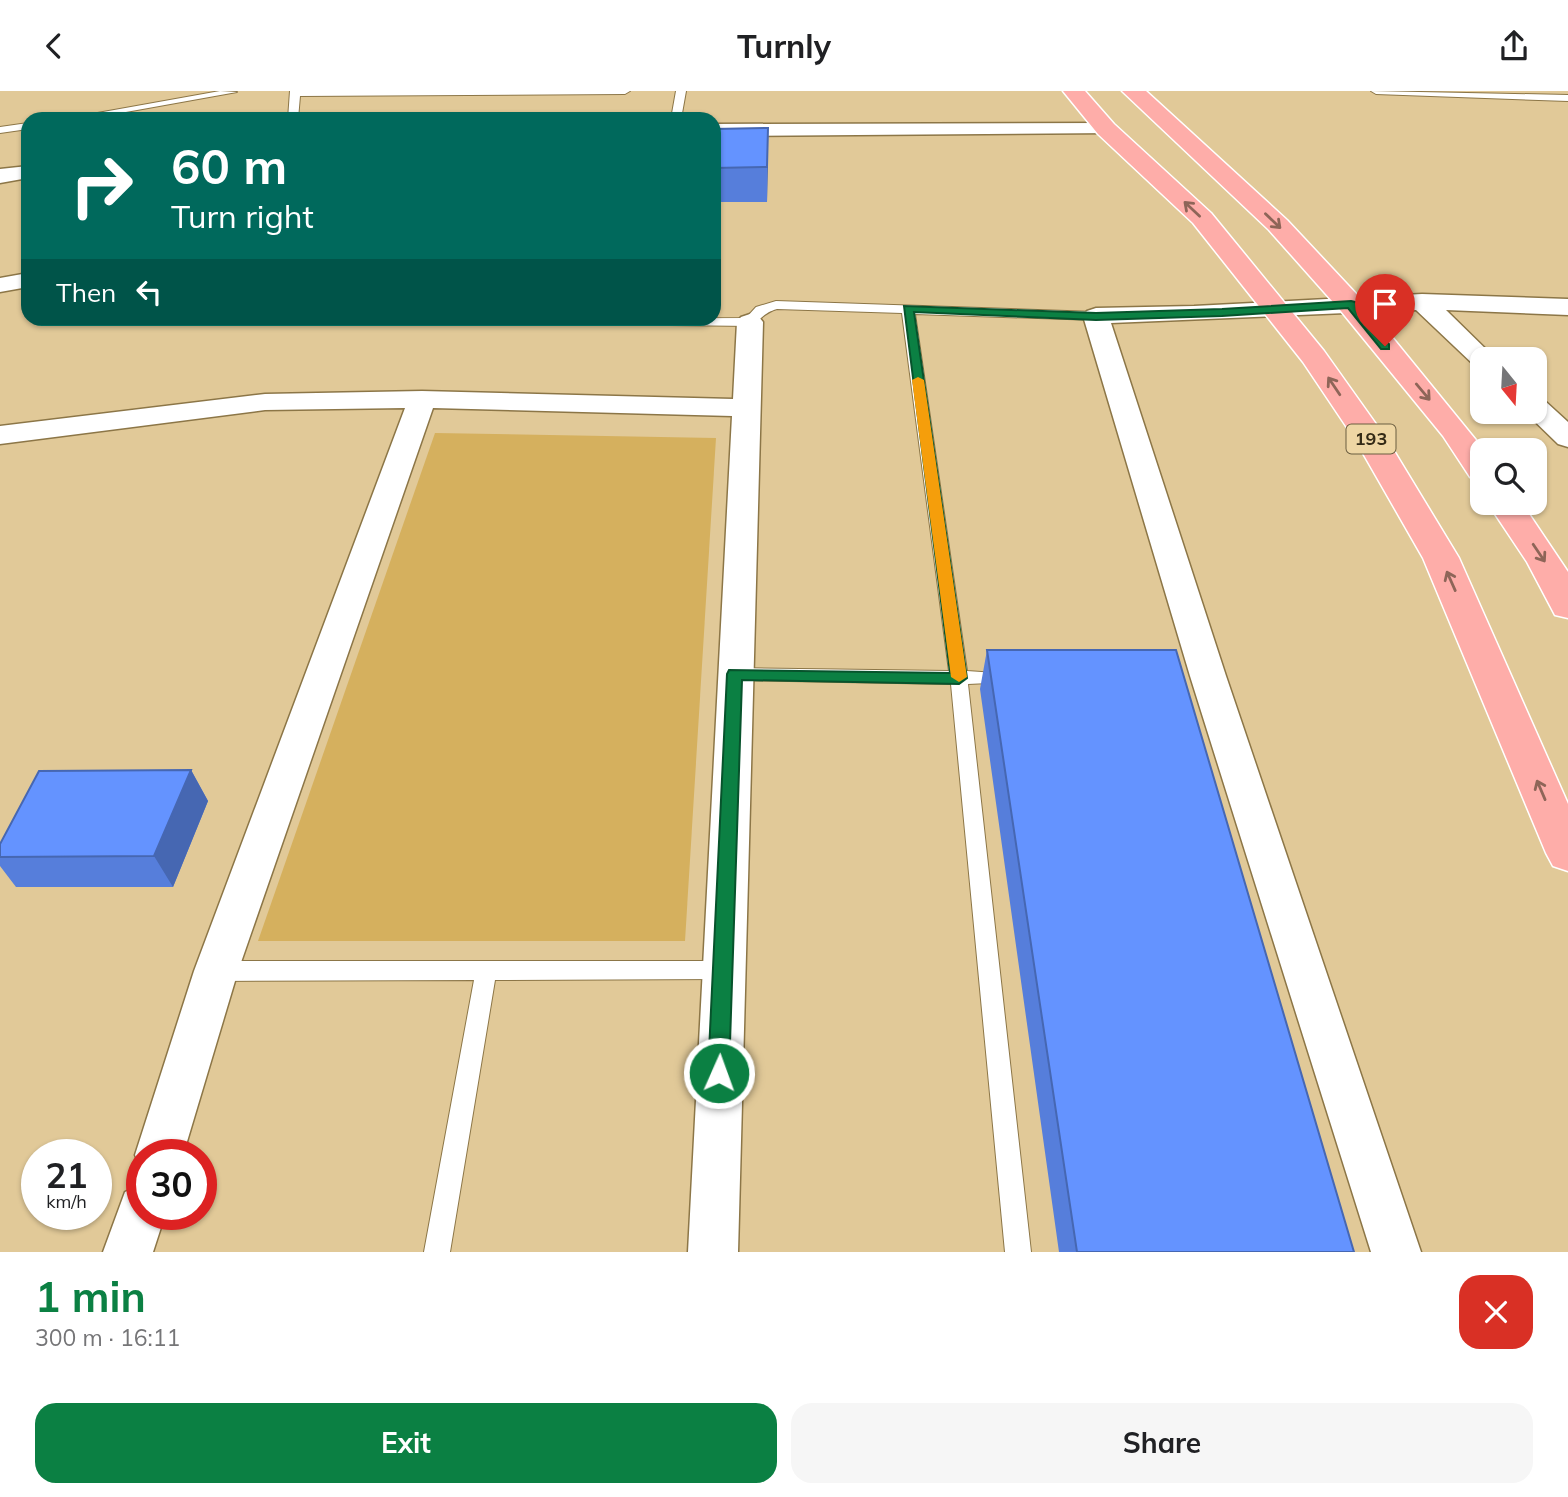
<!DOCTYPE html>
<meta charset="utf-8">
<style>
body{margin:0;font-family:Mulish,sans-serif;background:#f6f6f6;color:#202124;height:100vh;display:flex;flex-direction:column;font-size:26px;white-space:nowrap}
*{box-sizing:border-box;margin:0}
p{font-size:23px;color:#757577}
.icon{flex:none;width:38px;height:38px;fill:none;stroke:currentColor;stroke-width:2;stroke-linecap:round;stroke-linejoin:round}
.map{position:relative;height:1161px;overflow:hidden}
.panel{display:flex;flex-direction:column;background:#fff;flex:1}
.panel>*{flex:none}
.guide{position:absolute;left:21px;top:21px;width:700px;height:214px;border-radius:21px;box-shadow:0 2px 5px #0004;background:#00695c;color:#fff;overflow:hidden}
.needle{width:46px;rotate:162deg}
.controls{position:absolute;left:1470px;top:256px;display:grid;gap:14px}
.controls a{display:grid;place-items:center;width:77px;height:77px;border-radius:14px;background:#fff;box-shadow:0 2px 5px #0004;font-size:35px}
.speed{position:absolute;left:21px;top:1048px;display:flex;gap:14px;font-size:35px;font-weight:700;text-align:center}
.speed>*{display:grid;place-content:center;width:91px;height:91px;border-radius:50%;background:#fff;box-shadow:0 2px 5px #0004;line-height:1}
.speed small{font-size:18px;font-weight:400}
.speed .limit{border:10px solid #d22;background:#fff;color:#111}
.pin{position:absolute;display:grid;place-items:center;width:60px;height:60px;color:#fff;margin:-72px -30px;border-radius:50% 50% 50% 0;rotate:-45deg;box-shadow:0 0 7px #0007}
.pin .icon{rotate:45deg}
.me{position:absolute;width:77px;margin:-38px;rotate:2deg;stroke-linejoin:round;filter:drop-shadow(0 0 5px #0008)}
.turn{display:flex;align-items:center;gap:24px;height:147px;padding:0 35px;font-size:32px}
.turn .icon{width:91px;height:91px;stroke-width:2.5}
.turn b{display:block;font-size:49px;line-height:60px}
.then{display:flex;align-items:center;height:66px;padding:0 35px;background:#0003;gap:14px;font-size:26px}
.round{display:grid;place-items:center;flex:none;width:74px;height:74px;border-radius:21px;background:#f6f6f6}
.summary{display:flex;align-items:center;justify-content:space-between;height:119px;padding:0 35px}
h1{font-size:42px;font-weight:700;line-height:52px;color:#0b8043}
.primary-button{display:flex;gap:14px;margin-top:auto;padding:14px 35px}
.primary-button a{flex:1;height:80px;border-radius:21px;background:#0b8043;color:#fff;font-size:28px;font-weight:700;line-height:80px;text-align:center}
.primary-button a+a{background:#f6f6f6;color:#202124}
header{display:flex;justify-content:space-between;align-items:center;height:91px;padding:0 35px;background:#fff;font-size:32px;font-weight:700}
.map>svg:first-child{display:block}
.green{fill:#d5b05e}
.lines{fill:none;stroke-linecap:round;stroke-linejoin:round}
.lane-casing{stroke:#8c7647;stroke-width:2}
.street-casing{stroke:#8c7647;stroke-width:3}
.primary-casing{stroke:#fff;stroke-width:3}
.lane{fill:#fff;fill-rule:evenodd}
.street{fill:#fff;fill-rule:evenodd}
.primary{fill:#feada9;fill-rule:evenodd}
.wall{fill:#567edb}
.shaded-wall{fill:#4667b2}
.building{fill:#6493ff;stroke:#4667b2;stroke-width:2}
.oneway{stroke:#8e6558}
.route{fill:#0b8043;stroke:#07532c;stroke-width:2}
.slow{fill:#f59e0b}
.labels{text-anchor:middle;stroke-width:5;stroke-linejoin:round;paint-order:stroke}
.shield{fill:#eed6a4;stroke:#6b5e41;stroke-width:2}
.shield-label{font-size:18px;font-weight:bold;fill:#332a16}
</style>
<header><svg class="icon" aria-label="back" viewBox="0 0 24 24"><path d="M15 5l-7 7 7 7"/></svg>Turnly<svg class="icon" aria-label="share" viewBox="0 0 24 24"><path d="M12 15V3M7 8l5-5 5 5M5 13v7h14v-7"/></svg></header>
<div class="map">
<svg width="1568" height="1161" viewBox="0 0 1568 1161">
<rect width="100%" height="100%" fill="#e1c998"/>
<!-- green -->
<path class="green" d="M435 342 716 347 685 850H258Z"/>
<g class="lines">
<!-- lane casing -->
<g class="lane-casing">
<path id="lane" d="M220 0 237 1 87 28H64Z
M290 0H630L625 3 300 5 298 28H288Z
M676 0H686L681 28H671Z
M1371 0 1568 4V10L1376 3Z
M28 32V38L0 42V36Z
M776 210 1096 221 1102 225 1096 229 915 223 967 580 1010 583 1013 587 1010 591 968 593 1031 1161H1005L951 593 735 589 729 587 726 583 729 579 735 577 949 580 902 222 777 218C762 222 759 232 750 235L507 232 501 228 746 227 756 216Z
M216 870H722L730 872 733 879 730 886 722 888 495 889 450 1161H424L474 889 216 890 208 887 205 880 208 873Z"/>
</g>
<!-- street casing -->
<g class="street-casing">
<path id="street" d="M1106 32 1113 34 1116 38 1113 42 714 45V33Z
M28 75V87L0 92V78Z
M28 182V196L0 201V187Z
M1422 203 1568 208V224L1446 219 1496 268H1482V276L1474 274 1416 219 1111 232 1226 585 1421 1161H1371L1190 585 1083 225 1087 220 1096 217 1194 215Z
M750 223 759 226 763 231 738 1161H688L732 325 433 317 238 880 183 1064H142V1080L135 1064 194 880 405 317 265 319 0 353V335L265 303 422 300 733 308 737 231 741 226Z
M1535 308 1545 310 1568 331V356L1558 353 1524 320H1535Z
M142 1093V1124H165L153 1161H103L125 1101Z"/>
</g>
<!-- primary casing -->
<g class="primary-casing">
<path id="primary" d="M1063 0H1085L1114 33 1211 122 1324 260 1388 350 1459 467 1568 713V780L1553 775 1546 762 1423 467 1356 350 1303 271 1193 132 1098 43Z
M1122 0H1146L1287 129 1361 208 1484 359 1482 389 1470 386 1443 345 1341 220 1269 139Z
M1487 411H1521L1568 481V527L1555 524 1527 471Z"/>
</g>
<!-- lane -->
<use href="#lane" class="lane"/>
<!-- street -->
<use href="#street" class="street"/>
<!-- primary -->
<use href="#primary" class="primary"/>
</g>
<!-- wall -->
<path class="wall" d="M768 37 767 111H714V38Z
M987 559 1354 1161H1059L980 598Z
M191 679 208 710 173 796H16L0 775V753Z"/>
<!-- shaded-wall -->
<path class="shaded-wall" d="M768 37V71L767 111V76Z
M191 679 208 710 173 796 154 765Z"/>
<!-- building -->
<path class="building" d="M768 37 767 76 714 77V38Z
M987 559H1176L1354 1161H1077Z
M191 679 154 765 0 766V753L39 680Z"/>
<!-- one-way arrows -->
<defs><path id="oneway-shaft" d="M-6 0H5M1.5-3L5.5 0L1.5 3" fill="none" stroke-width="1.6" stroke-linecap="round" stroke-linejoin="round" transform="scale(1.75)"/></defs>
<g class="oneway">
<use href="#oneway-shaft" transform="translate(1192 118) rotate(-137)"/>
<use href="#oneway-shaft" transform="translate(1273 130) rotate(44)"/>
<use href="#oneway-shaft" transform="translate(1334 295) rotate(-124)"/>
<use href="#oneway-shaft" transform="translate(1423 301) rotate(50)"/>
<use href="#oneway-shaft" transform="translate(1539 462) rotate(56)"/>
<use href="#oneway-shaft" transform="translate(1451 490) rotate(-114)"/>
<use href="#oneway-shaft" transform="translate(1541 699) rotate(-113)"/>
</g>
<!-- route -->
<path class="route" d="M1351 210 1355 211 1389 253V258H1381L1348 217 1222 225 1096 229 914 221 967 587 959 593 742 589 729 982 726 989 719 992 711 989 708 982 727 583 729 579 950 582 904 215 1096 222 1222 218Z"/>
<!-- slow -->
<path class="slow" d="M918 286 924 289 967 586 959 591 951 586 912 289Z"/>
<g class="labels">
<!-- shield labels -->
<rect class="shield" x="1346.5" y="333.5" width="49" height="29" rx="5"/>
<g class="shield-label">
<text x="1371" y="354">193</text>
</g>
</g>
</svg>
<div class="controls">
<a><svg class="needle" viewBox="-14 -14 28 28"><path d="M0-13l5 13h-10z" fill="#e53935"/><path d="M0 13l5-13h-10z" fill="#757577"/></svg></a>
<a><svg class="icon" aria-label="search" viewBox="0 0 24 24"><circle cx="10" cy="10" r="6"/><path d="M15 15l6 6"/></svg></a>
</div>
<div class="speed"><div>21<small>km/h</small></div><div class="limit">30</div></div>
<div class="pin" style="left:1385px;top:255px;background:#d93025"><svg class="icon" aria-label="arrive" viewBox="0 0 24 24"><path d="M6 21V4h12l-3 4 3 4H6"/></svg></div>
<svg class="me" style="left:719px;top:982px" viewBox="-20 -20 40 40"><circle r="17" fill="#0b8043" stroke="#fff" stroke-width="3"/><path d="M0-11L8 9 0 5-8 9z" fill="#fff"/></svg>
<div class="guide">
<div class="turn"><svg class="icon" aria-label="right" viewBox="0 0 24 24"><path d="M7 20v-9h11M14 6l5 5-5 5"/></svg><div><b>60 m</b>Turn right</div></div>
<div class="then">Then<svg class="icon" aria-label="left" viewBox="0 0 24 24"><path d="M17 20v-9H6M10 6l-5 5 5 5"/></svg></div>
</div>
</div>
<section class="panel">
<div class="summary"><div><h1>1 min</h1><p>300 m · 16:11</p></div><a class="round" style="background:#d93025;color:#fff"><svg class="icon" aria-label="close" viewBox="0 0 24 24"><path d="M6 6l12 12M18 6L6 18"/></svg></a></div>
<div class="primary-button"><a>Exit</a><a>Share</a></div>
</section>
